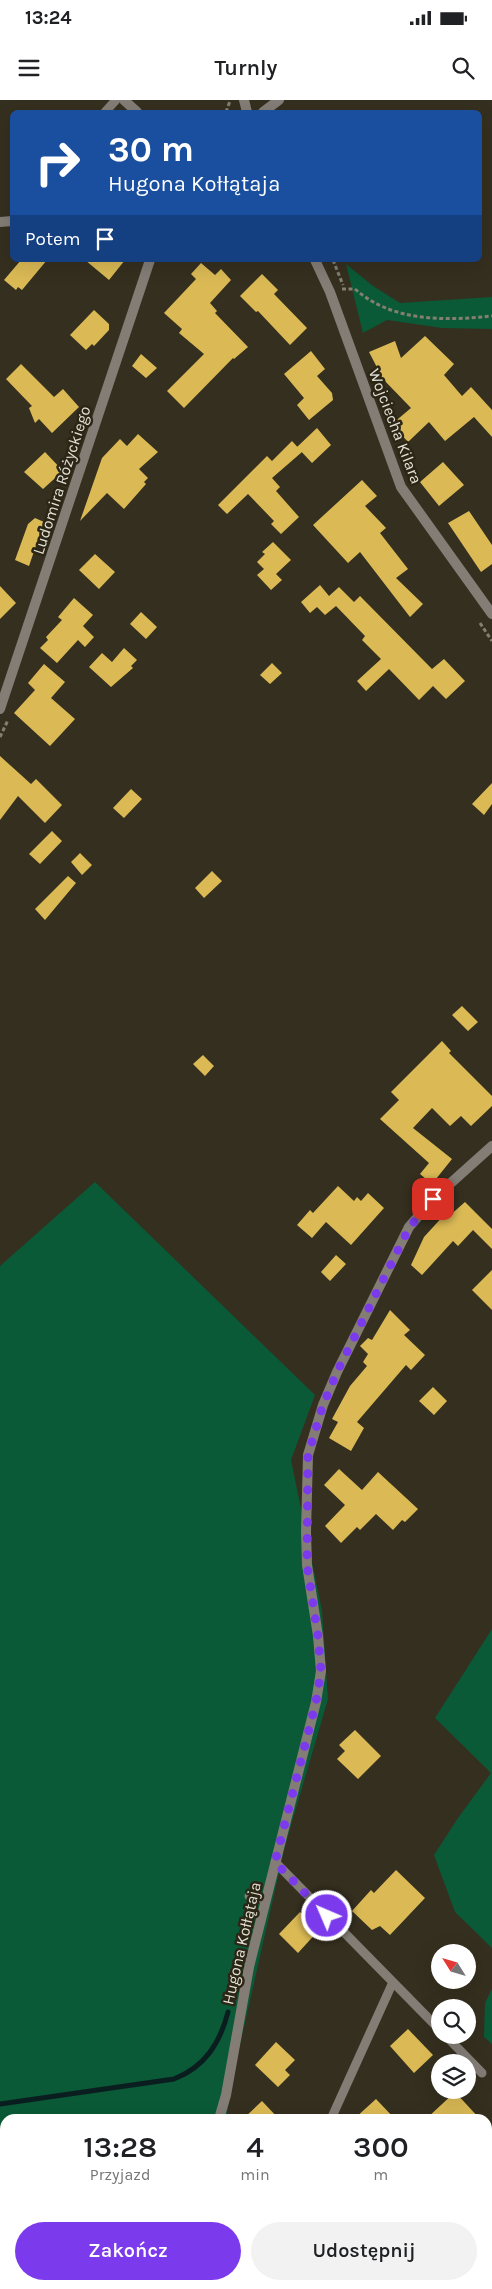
<!DOCTYPE html>
<html lang="pl">
<meta charset="utf-8">
<style>
body{margin:0;font-family:Karla,sans-serif;background:#f2f2f2;color:#202124;height:100vh;display:flex;flex-direction:column;font-size:19px;white-space:nowrap}
*{box-sizing:border-box;margin:0}
p{font-size:16px;color:#757577}
.icon{flex:none;width:28px;height:28px;fill:none;stroke:currentColor;stroke-width:2;stroke-linecap:round;stroke-linejoin:round}
.map{position:relative;flex:1;overflow:hidden}
.panel{position:absolute;left:0px;top:2014px;width:492px;height:176px;display:flex;flex-direction:column;background:#fff;border-radius:15px 15px 0 0;box-shadow:0 5px 20px #0002}
.panel>*{flex:none}
.top-card{position:absolute;left:10px;top:10px;width:472px;height:152px;border-radius:8px;box-shadow:0 5px 20px #0002;background:#1a4fa0;color:#fff;overflow:hidden}
.needle{width:32px;rotate:307deg}
.tools{position:absolute;left:431px;top:1844px;display:grid;gap:10px}
.tools a{display:grid;place-items:center;width:45px;height:45px;border-radius:50%;background:#fff;box-shadow:0 5px 20px #0002;font-size:25px}
.pin{position:absolute;display:grid;place-items:center;width:42px;height:42px;color:#fff;margin:-21px;border-radius:10px;box-shadow:0 2px 8px #0006}
.me{position:absolute;width:55px;margin:-28px;rotate:315deg;stroke-linejoin:round;filter:drop-shadow(0 0 4px #0008)}
.turn{display:flex;align-items:center;gap:18px;height:105px;padding:0 15px;font-size:22px}
.turn .icon{width:65px;height:65px;stroke-width:2.5}
.turn b{display:block;font-size:35px;line-height:42px}
.then{display:flex;align-items:center;height:48px;padding:0 15px;background:#0003;gap:10px;font-size:19px}
.eta{display:flex;justify-content:space-evenly;align-items:center;height:85px;text-align:center}
.eta b{font-size:30px;font-weight:600;line-height:35px}
.action{display:flex;gap:10px;margin-top:auto;padding:10px 15px}
.action a{flex:1;height:58px;border-radius:30px;background:#7c3aed;color:#fff;font-size:20px;font-weight:600;line-height:58px;text-align:center}
.action a+a{background:#f2f2f2;color:#202124}
.status{display:flex;justify-content:space-between;align-items:center;height:35px;padding:0 25px;background:#fff;direction:ltr}
.status svg{height:14px;fill:currentColor}
header{display:flex;justify-content:space-between;align-items:center;height:65px;padding:0 15px;background:#fff;font-size:22px;font-weight:600}
.map>svg:first-child{display:block}
.green{fill:#0a5a37}
.lines{fill:none;stroke-linecap:round;stroke-linejoin:round}
.stream{stroke:#0b1e1f;stroke-width:5}
.building{fill:#dbba55}
.path{stroke:#837f71;stroke-width:3;stroke-dasharray:4 2.5;stroke-linecap:butt}
.service{stroke:#837d76;stroke-width:9}
.minor{stroke:#837d76;stroke-width:10}
.route{stroke:#7c3aed;stroke-width:9;stroke-dasharray:0 16.2}
.labels{text-anchor:middle;stroke-width:5;stroke-linejoin:round;paint-order:stroke}
.street-label{font-size:16px;fill:#e3e0d5;stroke:#2b2615}
</style>
<div class="status"><b>13:24</b><svg viewBox="0 0 49 12"><path d="M0 12V9h3v3zM5 12V6h3v6zM10 12V3h3v9zM15 12V0h3v12zM26 1h20v11H26zM47 4h2v5h-2z"/></svg></div>
<header><svg class="icon" aria-label="menu" viewBox="0 0 24 24"><path d="M4 6h16M4 12h16M4 18h16"/></svg>Turnly<svg class="icon" aria-label="search" viewBox="0 0 24 24"><circle cx="10" cy="10" r="6"/><path d="M15 15l6 6"/></svg></header>
<div class="map">
<svg width="492" height="2189" viewBox="0 0 492 2189">
<rect width="100%" height="100%" fill="#352f1f"/>
<!-- green -->
<path class="green" d="M346 164 373 186 400 203 492 197V229L442 228 387 220 363 233Z
M95 1082 315 1295 291 1360 322 1511 328 1599 285 1746 234 1971 226 2019H5V2185H488V2053L492 2055V2189H0V1166Z
M492 1529V1848L455 1812 434 1755 458 1718 491 1673 435 1618Z
M492 1889V1944L484 1937 485 1903Z"/>
<g class="lines">
<!-- stream -->
<path class="stream" d="M0 2004 174 1979C205 1967 220 1943 228 1912"/>
</g>
<!-- building -->
<path class="building" d="M21 160H47L22 190 18 187 16 190 4 180Z
M85 160H125L109 180Z
M201 163 215 175 221 169 231 180 210 203 217 211 215 213 248 247 234 259 233 258 184 308 167 291 204 254 179 233 182 229 164 213 196 179 191 174Z
M262 174 278 190 274 194 307 228 290 245 258 211 256 212 240 196Z
M94 210 109 224V230L94 246 92 244 86 250 70 235Z
M425 236 454 264 444 275 462 296 471 287 492 310V337L474 317 445 341 429 322 408 342 392 324 411 308 383 279 369 252 395 241 401 258Z
M311 251 325 269 317 276 332 293 333 300 309 320 297 305 304 298 284 274Z
M141 254 157 268 146 278 132 266Z
M21 264 54 297 63 289 79 307 52 333 39 319 35 323 29 308 32 306 6 279Z
M317 328 331 345 312 363 297 347Z
M138 334 158 352 139 369 148 378 144 382 146 384 124 409 107 393 80 421 102 358 120 339 127 346Z
M292 341 302 352 272 378 280 387 276 391 299 417 281 434 271 424 274 421 248 394 227 414 218 405 267 356 272 361Z
M45 352 63 371 43 389 24 372Z
M443 362 464 385 439 406 420 382Z
M362 380 377 396 365 406 386 428 380 433 408 469 396 478 423 504 410 517 360 452 348 463 313 425Z
M469 411 492 445V464L481 472 448 423Z
M35 418 44 422 29 466 15 460 28 424Z
M273 442 291 460 276 474 282 480 271 490 257 475 264 469 257 462 265 454 262 452Z
M95 454 115 472 99 489 79 470Z
M320 485 329 496 339 487 354 502 360 496 432 569 444 559 465 581 446 599 433 586 419 600 389 569 366 591 357 581 381 559 362 540 365 536 336 506 325 515 317 507 310 513 301 502Z
M0 486 16 503 0 519Z
M74 498 93 515 83 526 94 537 85 547 78 540 57 563 40 548 48 540 46 537 62 520 58 517Z
M141 512 157 527 146 539 130 524Z
M124 548 137 560 131 566 133 568 111 587 89 567 102 553 112 562Z
M272 563 282 573 270 584 260 575Z
M44 564 65 582 51 598 75 619 50 646 14 613 35 590 28 583Z
M0 656 31 684 36 679 62 705 45 723 18 696 0 720Z
M492 683V704L484 715 472 704Z
M131 689 142 699 124 718 113 708Z
M52 731 62 741 40 764 29 754Z
M80 753 92 765 82 775 71 762Z
M212 771 222 781 204 798 195 788Z
M68 776 76 783 45 820 35 809Z
M462 906 478 922 468 931 452 915Z
M442 941 451 951 449 953 492 996V1006L471 1026 461 1016 450 1026 432 1008 413 1028 452 1059 432 1084 420 1074 429 1063 380 1019 399 1000 391 992Z
M203 955 214 966 205 976 193 964Z
M338 1086 354 1101 357 1097 361 1101 368 1093 384 1108 351 1145 326 1122 312 1138 297 1125 310 1110 313 1113Z
M465 1102 492 1129V1149L473 1130 458 1146 453 1141 422 1175 411 1165 424 1137 445 1114 448 1117Z
M336 1155 346 1164 330 1181 321 1172Z
M492 1170V1210L472 1190Z
M390 1210 410 1230 404 1235 425 1255 411 1270 406 1265 357 1322 364 1328 351 1351 329 1338 338 1322 332 1319 350 1286 367 1266 363 1262 368 1254 360 1246 368 1238 372 1240Z
M433 1287 447 1301 434 1315 419 1301Z
M339 1369 362 1390 378 1372 418 1409 405 1422 402 1420 393 1430 376 1414 360 1430 357 1427 341 1443 325 1426 345 1405 324 1385Z
M355 1630 381 1656 358 1679 337 1659 345 1651 339 1645Z
M396 1770 425 1798 390 1835 380 1826 372 1830 352 1811 371 1790 374 1793Z
M300 1812 319 1830 298 1853 279 1834Z
M408 1929 433 1955 414 1973 390 1946Z
M276 1942 295 1960 285 1970 290 1975 278 1987 255 1965Z
M455 1992 480 2019H426Z
M376 1999 395 2019H354Z
M262 2001 279 2019H243Z"/>
<g class="lines">
<!-- path -->
<path class="path" d="M226 12 230 1
M333 160 343 185
M342 189H355C392 222 445 221 492 216
M480 523 492 541
M0 637 8 620
M488 2094 492 2095
M214 2185V2189"/>
<!-- service -->
<path class="service" d="M105 12 116 0
M275 1762 440 1930
M249 1796 266 1799
M445 1935 482 1973
M331 2019 393 1882"/>
<!-- minor -->
<path class="minor" d="M124 0 137 12
M244 0 247 12
M263 12 279 0
M0 122 12 121
M315 160 330 192 401 387 492 514
M0 609 150 160
M219 2019 226 1995 249 1867 316 1602 321 1571 318 1536 307 1465 306 1432 308 1355 323 1305 337 1272 409 1127 433 1099 492 1046"/>
</g>
<g class="lines">
<!-- route -->
<path class="route" d="M327 1816 275 1762 316 1602 321 1571 318 1536 307 1465 308 1355 323 1305 337 1272 409 1128 433 1099"/>
</g>
<g class="labels">
<!-- street labels -->
<g class="street-label">
<text transform="translate(396 326) rotate(69)" y="6">Wojciecha Kilara</text>
<text transform="translate(61 380) rotate(-72)" y="6">Ludomira Różyckiego</text>
<text transform="translate(241 1843) rotate(-77)" y="6">Hugona Kołłątaja</text>
</g>
</g>
</svg>
<div class="tools">
<a><svg class="needle" viewBox="-14 -14 28 28"><path d="M0-13l5 13h-10z" fill="#e53935"/><path d="M0 13l5-13h-10z" fill="#757577"/></svg></a>
<a><svg class="icon" aria-label="search" viewBox="0 0 24 24"><circle cx="10" cy="10" r="6"/><path d="M15 15l6 6"/></svg></a>
<a><svg class="icon" aria-label="layers" viewBox="0 0 24 24"><path d="M12 4l9 5-9 5-9-5zM3 14l9 5 9-5"/></svg></a>
</div>
<div class="pin" style="left:433px;top:1099px;background:#d93025"><svg class="icon" aria-label="arrive" viewBox="0 0 24 24"><path d="M6 21V4h12l-3 4 3 4H6"/></svg></div>
<svg class="me" style="left:327px;top:1816px" viewBox="-20 -20 40 40"><circle r="17" fill="#7c3aed" stroke="#fff" stroke-width="3"/><path d="M0-11L8 9 0 5-8 9z" fill="#fff"/></svg>
<div class="top-card">
<div class="turn"><svg class="icon" aria-label="right" viewBox="0 0 24 24"><path d="M7 20v-9h11M14 6l5 5-5 5"/></svg><div><b>30 m</b>Hugona Kołłątaja</div></div>
<div class="then">Potem<svg class="icon" aria-label="arrive" viewBox="0 0 24 24"><path d="M6 21V4h12l-3 4 3 4H6"/></svg></div>
</div>
<section class="panel">
<div class="eta">
<div><b>13:28</b><p>Przyjazd</p></div>
<div><b>4</b><p>min</p></div>
<div><b>300</b><p>m</p></div>
</div>
<div class="action"><a>Zakończ</a><a>Udostępnij</a></div>
</section>
</div>
